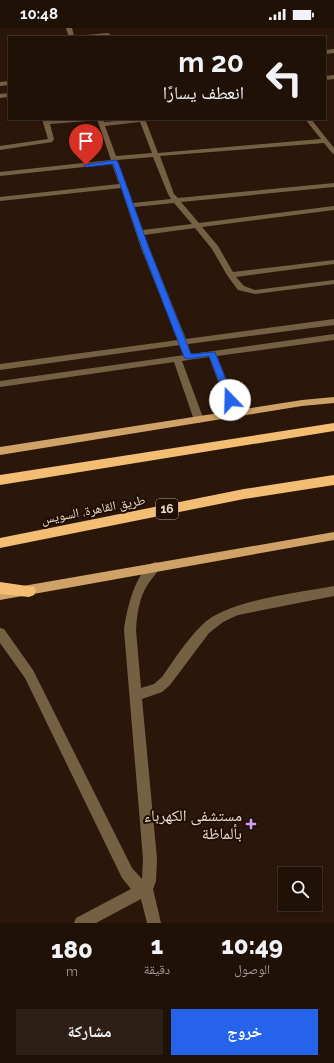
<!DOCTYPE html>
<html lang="ar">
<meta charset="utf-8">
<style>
body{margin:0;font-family:Raleway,"Noto Naskh Arabic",sans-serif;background:#2d1f15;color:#f1f3f6;direction:rtl;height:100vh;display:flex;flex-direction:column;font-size:15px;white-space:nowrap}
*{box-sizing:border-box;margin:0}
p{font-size:13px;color:#a29d9b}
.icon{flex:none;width:22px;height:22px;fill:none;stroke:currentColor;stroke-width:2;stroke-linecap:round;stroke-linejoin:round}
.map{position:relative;height:895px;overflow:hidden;direction:ltr}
.side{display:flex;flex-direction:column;background:#201107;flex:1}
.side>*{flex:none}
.guide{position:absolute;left:8px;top:8px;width:318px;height:84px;border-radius:0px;box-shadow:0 2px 6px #0003,0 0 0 1px #3d3128;direction:rtl;background:#201107;color:#f1f3f6;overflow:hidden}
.controls{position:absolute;left:278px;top:839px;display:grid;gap:8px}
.controls a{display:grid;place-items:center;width:44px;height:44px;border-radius:0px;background:#201107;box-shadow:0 2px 6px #0003,0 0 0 1px #3d3128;font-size:20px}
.pin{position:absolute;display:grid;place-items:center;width:34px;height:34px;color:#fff;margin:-41px -17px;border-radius:50% 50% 50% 0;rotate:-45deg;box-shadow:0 0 4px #0007}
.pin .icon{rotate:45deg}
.me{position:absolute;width:44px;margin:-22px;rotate:339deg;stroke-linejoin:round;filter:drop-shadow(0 0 3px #0008)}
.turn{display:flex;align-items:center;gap:14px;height:84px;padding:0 16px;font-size:18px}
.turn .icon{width:52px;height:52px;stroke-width:2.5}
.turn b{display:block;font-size:28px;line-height:34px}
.eta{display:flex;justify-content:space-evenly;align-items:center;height:68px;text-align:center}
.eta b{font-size:24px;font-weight:800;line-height:28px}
.action{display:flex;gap:8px;margin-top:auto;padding:8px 16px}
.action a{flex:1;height:46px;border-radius:0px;background:#2563eb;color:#fff;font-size:16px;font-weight:800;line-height:46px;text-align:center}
.action a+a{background:#2d1f15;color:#f1f3f6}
.status{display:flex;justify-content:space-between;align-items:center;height:28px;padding:0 20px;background:#201107;direction:ltr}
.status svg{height:11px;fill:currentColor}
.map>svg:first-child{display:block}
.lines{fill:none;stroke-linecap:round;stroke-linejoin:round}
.minor{fill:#756044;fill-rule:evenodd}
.major{fill:#cfa367;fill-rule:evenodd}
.highway{fill:#f3be74;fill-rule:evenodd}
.route{fill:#2563eb;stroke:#184099}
.poi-dot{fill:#d19dfe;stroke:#210e02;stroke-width:1.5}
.labels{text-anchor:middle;stroke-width:4;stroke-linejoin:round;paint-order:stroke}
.shield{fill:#210e02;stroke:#ae9f95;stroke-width:1}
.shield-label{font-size:12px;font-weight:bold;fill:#ebddd4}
.street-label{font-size:13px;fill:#ebddd4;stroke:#210e02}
.near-poi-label{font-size:16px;fill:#ebddd4;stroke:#210e02;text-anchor:end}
</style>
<div class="status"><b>10:48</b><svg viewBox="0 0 49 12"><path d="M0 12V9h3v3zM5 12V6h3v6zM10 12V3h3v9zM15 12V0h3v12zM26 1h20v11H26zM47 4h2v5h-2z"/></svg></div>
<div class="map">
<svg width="334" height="895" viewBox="0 0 334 895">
<rect width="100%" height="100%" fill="#2b1709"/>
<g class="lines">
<!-- minor -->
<path class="minor" d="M66 0H72L74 8 108 5 111 7 100 9H69Z
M334 21V25L325 26V22Z
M334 47V51L325 52V48Z
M9 53V57L0 58V54Z
M9 65V69L0 70V66Z
M42 91H48L49 93 91 91 88 93 50 96 54 111 52 114 0 122V118L48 111Z
M97 91H103L104 94 145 91 158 125 321 111 305 91H311L334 120V126L332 125 324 115 160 128 174 166 178 170 334 155V159L181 174 199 195 334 178V182L202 199 218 218 233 244 334 232V236L236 249 244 258 255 262 334 252V256L255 266 238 262 227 247 212 221 195 200 144 207 186 311 334 291V297L188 316 189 319 185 322 182 321 180 317 0 342V336L178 312 141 220 121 160 0 173V169L119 156 112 136 0 148V144L111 132ZM140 94 152 125 116 128 105 98ZM153 129 168 166 171 171 133 175 117 132ZM174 175 192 196 143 202 134 179Z
M334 306V312L217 328 240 386 235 389 230 386 209 329 182 333 204 392 199 395 194 392 174 334 0 359V353Z
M155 534 159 535 161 538C157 545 152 550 148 556 139 570 137 586 136 602L141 660 154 656 162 649C174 632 186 613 201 598 225 572 298 565 334 558V568L238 587 223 594 209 605 170 657 162 664 142 671 157 831 156 853 153 861 161 895H147L141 871 96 895H74L76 890 131 861 122 850 25 650 0 615V600L4 601 33 642 132 840 142 851 143 831 124 602C126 584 136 540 155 534Z"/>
<!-- major -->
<path class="major" d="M334 369V375L302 378 0 427V419L302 372Z
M334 504V512L0 572V562Z"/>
<!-- highway -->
<path class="highway" d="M334 395V403L0 457V447Z
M334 447V457L244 471 0 520V510L244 461Z
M0 554 34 559 36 563 34 567 29 569 0 566Z"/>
</g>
<!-- route -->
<path class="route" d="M115 132 118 134 149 220 191 326 215 324 234 372 233 374H227L226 372 209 328 188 331 184 329 142 220 113 136 86 139 84 137Z"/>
<!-- markers -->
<path class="poi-dot" d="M249 790h4v4h4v4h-4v4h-4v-4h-4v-4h4z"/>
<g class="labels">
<!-- shield labels -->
<rect class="shield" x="156" y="471" width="22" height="20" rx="3"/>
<g class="shield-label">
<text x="167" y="485">16</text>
</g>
<!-- street labels -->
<g class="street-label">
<text transform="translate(93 481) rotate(-11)" y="5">طريق القاهرة, السويس</text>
</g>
<!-- near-poi labels -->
<g class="near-poi-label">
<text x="242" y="793">مستشفى الكهرباء<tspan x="242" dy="18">بألماظة</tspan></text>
</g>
</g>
</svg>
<div class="controls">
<a><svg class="icon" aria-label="search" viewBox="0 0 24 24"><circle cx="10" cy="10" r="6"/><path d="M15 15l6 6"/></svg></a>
</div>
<div class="pin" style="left:86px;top:137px;background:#d93025"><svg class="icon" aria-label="arrive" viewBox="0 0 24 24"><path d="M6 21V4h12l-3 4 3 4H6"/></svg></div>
<svg class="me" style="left:230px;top:372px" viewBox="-20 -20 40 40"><circle r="19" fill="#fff"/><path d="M0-13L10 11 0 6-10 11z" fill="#2563eb"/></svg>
<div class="guide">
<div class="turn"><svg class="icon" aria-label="left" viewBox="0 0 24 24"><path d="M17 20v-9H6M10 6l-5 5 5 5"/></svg><div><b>20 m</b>انعطف يسارًا</div></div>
</div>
</div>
<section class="side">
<div class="eta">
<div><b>10:49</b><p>الوصول</p></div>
<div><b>1</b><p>دقيقة</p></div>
<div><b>180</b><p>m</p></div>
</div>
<div class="action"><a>خروج</a><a>مشاركة</a></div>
</section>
